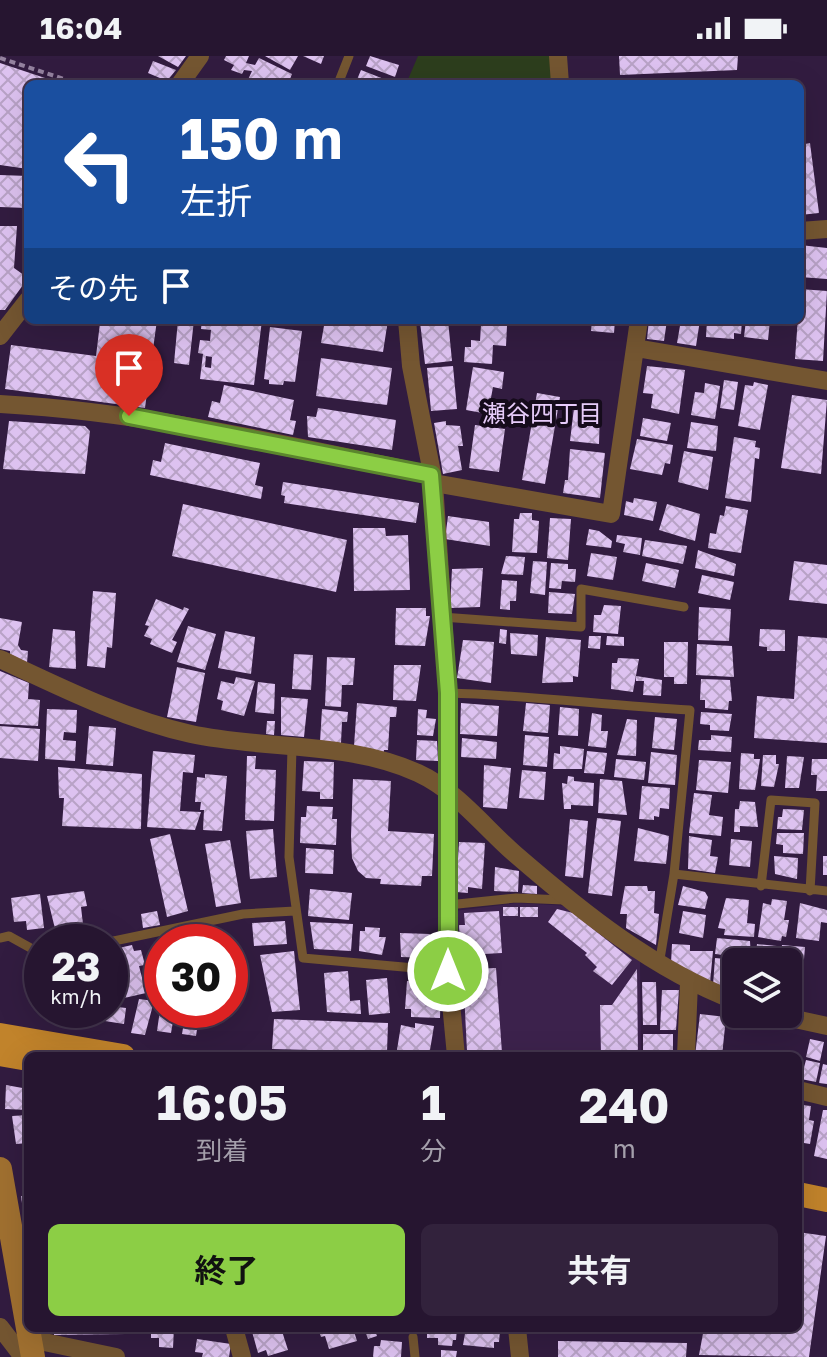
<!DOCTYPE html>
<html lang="ja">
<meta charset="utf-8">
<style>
body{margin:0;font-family:"Golos Text","Noto Sans JP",sans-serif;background:#32223c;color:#f1f3f6;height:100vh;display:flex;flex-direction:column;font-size:30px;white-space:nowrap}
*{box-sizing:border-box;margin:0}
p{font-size:26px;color:#a49fab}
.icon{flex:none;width:44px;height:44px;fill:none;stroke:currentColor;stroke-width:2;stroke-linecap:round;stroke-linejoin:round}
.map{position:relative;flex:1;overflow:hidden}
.panel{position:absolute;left:24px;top:996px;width:778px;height:280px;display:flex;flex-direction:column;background:#261530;border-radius:12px;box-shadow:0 8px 32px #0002,0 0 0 2px #42344c}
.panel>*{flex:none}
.guide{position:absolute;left:24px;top:24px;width:780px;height:244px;border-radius:12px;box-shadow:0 8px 32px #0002,0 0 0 2px #42344c;background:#1a4fa0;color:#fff;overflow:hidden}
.tools{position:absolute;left:722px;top:892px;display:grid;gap:16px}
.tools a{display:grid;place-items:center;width:80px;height:80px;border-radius:12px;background:#261530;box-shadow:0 8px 32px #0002,0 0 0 2px #42344c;font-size:40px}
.speed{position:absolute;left:24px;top:868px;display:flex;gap:16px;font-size:40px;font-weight:700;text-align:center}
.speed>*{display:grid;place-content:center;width:104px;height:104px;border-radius:50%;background:#261530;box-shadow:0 8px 32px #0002,0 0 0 2px #42344c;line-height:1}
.speed small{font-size:20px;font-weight:400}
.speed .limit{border:12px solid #d22;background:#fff;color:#111}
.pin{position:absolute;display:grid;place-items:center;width:68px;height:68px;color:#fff;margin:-82px -34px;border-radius:50% 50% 50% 0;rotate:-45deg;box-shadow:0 0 8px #0007}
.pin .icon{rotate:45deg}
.me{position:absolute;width:88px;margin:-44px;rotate:0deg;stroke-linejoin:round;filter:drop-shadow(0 0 6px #0008)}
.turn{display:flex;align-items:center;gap:28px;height:168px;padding:0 24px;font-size:36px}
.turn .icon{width:104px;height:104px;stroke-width:2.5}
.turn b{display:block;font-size:56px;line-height:68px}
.then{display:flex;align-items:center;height:76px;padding:0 24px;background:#0003;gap:16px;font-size:30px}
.eta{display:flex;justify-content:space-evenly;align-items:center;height:136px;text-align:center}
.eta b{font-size:48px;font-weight:700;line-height:56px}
.action{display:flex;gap:16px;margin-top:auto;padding:16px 24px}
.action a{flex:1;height:92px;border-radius:12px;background:#8cce45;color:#111;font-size:32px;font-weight:700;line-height:92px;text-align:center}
.action a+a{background:#32223c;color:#f1f3f6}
.status{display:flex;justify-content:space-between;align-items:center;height:56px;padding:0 40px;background:#261530;direction:ltr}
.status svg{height:22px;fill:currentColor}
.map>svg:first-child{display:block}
.built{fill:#3c224c}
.green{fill:#2d3e1d}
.building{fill:url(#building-cross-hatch);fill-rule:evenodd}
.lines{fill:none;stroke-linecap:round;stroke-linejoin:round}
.path{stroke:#94829f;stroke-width:4;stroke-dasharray:6 4;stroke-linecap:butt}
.lane{stroke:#745631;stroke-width:9}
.street{stroke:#745631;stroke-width:18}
.secondary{stroke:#a07030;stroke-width:24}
.primary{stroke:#c1832b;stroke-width:24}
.route-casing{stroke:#5b862d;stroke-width:20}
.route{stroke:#8cce45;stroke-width:14}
.labels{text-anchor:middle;stroke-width:8;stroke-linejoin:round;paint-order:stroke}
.neighbourhood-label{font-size:24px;fill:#e6cbf9;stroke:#150b1b}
</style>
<div class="status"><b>16:04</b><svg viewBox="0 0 49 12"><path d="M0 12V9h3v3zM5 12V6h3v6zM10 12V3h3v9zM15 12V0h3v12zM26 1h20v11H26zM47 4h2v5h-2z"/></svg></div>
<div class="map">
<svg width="827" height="1301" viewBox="0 0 827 1301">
<defs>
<pattern id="building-cross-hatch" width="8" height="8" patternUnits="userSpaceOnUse" patternTransform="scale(2)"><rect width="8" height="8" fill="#ddc2f0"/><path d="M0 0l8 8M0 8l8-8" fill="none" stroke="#b8a2c6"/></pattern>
</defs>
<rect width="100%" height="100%" fill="#321c40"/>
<!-- built -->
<path class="built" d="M517 847 570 850 640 906 641 1000H465L454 905V855Z"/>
<!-- green -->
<path class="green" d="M418 0H550L552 28H406Z"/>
<!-- building -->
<path class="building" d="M158 0H186L178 11Z
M226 0H249L246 7 255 9 259 2 292 18 288 28H246L252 15 244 14 242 18 231 14 234 9 224 4Z
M265 0H298L290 14Z
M303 0H324L321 8Z
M370 0 399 9 395 21 366 10Z
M619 0H738L737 14 620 19Z
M153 5 176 14 167 25 148 17Z
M0 7 60 27 28 28V113L0 109Z
M361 14 389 25 388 28 356 26Z
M810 87 819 157 800 159V89Z
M0 119 28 120 27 152 0 151Z
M0 170H17L14 212 28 222 5 254H0Z
M800 189 827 192V223L800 221Z
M800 233 827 235 823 305 795 303Z
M91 264H157L145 352 5 333 11 289 96 300 100 267Z
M178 264H194L189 309 174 307Z
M202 264H262L254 329 200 323 203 298 198 297 200 284 210 285 211 274 201 273ZM206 300 212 301 211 312 205 311Z
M325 264H388L383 296 321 287Z
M448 264 452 305 425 308 420 266Z
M592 264H615L614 277 591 275Z
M649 264H667L664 285 647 283Z
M681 264H700L696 290 677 287Z
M707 264H742L741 278 734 277V283L706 281Z
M746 264H770L768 284 744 281Z
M481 269 507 270 506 290 493 289 492 308 464 306 465 291H471V284L480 285Z
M270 271 302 275 295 326 284 325 283 329 269 328V324L264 323Z
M321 302 392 312 387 349 316 340Z
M453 310 457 353 431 355 427 312Z
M647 310 685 314 679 358 651 352 653 338 643 337Z
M473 311 504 316 502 333 493 331 488 358 466 354Z
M724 324 738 326 734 354 720 352Z
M754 326 768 329 760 374 738 370 745 329 753 330Z
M705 327 720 330 715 363 691 359 695 336 704 337Z
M224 329 294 344 290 364 296 365 293 379 208 361 212 345 220 347Z
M537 337 560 341 545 428 522 424Z
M792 339 827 344 821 418 781 412Z
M318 352 396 364 392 394 308 381 307 360 316 361Z
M574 352 600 355 599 388 570 385Z
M643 362 671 367 667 385 640 380Z
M9 365 85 370 90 375 85 418 3 413Z
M446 365V369L460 370 463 390H458L462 414 443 418 434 367Z
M691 366 718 370 716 395 687 392Z
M475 369 505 373 499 416 469 412Z
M734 381 756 385 755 391 760 392 759 403 755 402 751 446 725 442Z
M637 383 673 389 670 408 665 407 662 419 630 413Z
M165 387 260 407 255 429 263 431 261 443 150 419 153 404 161 406Z
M570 393 605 397 600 442 563 437 565 424H568Z
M684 395 713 401 708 434 678 426Z
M283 426 419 447 416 467 284 447 285 440 281 439Z
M634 442 657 446 653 465 624 459 626 445 633 447Z
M183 448 347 484 336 536 172 500Z
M667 448 700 458 695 485 659 474Z
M726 450 748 454 741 497 708 492 710 477 716 478 720 459 724 460Z
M520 457H532V464L539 465 537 497 512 496 514 463H519Z
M448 460 489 466 490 490 445 483Z
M550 462 571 463 568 504 547 502Z
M353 472H385L386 480 408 479 410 534 354 535Z
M589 473 599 475 612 485 611 492 586 489Z
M617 479 642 482 640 499 623 496 625 488 616 486Z
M645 484 687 490 683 508 642 500Z
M698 494 736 508 734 520 695 512Z
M591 497 617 501 613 524 587 520Z
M506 500 525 501 523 519 501 518Z
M533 505 547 506 545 539 530 537Z
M794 505 827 509V548L789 544Z
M551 507 568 508V513H576L575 526 562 525 561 533 549 532Z
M646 507 679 514 675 532 642 525Z
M483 512 480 551 450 552 452 513Z
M702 519 734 526 730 544 698 537Z
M502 524 517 525 516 545H510V554L500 553Z
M93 535 116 537 112 592 107 591 105 612 87 610Z
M549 536 575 538 572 558 548 557Z
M156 543 183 554 184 551 189 553 172 584 177 586 172 597 150 588 152 583 144 580 149 570 145 569Z
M604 549 621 550 618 578 593 576 594 559H601Z
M699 551 731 553 729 585 698 584Z
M396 552H426V560H430L425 590 395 589Z
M0 562 22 566 18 589 21 594 28 595 27 607 10 598V595L0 593Z
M188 570 216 578 205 614 177 606Z
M53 573 75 575 76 613 49 611Z
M500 573 507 574 506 588 499 587Z
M760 573 785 574V595H767V591L759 590Z
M225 575 255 581 251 618 218 612Z
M510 577 538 579 537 600 511 598Z
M589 580H601L600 593 588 592Z
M607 580 624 581V590L606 589Z
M798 580 827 582V687L754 682 757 640 794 643Z
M546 581 581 584 578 621 573 620V626L542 627Z
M463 584 494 586 491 627 457 622Z
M664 586H688L687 628H674V621H664Z
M697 588 732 590 734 621 696 619Z
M294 598 313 599 311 634 292 633Z
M327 601 355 602 353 629H342L341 651 325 650Z
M618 602 639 603 633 636 611 633 612 607H617Z
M394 609H421L416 645 393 644Z
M177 611 205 617 196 666 167 661Z
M0 615 29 627 28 643 40 644 38 670 0 668Z
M636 620 662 624 661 640 643 639 644 625H636Z
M236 621 255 625 244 660 221 654 223 645 217 643 221 625 234 628Z
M701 623 730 624 732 645H729L728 654 705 652V644H700Z
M258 626 275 628 274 658 255 656Z
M281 641 308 643 304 681 281 679Z
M357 647 397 651 396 661H390L388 694H384L383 700 354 690Z
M461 647 499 650 497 680 460 678Z
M526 647 550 649 548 677 523 675Z
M560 651 579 653 578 680 558 679Z
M47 653 77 654 76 677 64 676 63 684 76 685 75 705 45 703Z
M322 653 348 656 347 666H342L341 687 320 686Z
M418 653 427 654 426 662 436 663 433 680 417 679Z
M701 656 732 658 729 675 710 674V669L700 668Z
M592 657 602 659 601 675H608L606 692 588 690Z
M655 661 677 663 674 694 652 692Z
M627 663 637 664 636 700 617 699Z
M267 665H275L274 679 266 678Z
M0 670 40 673 38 705 0 702Z
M89 670 116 672 113 710 86 708Z
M525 679 549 681 547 711 523 709Z
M711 679 732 681 731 696 698 694 699 684H711Z
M462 682 497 686 496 703 461 701Z
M417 684 437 685 438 705 416 704Z
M560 690 584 693 582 713H553L554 697 560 698Z
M153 695 195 699 193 717 183 716 180 755 201 756 195 774 147 771Z
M587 695 607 697 604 718 584 717Z
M651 696 677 699 675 729 648 727Z
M741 697 754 698V703H760L755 734 739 733Z
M763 699H776V708H779L774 731 761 730Z
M247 700H256L255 713 276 714 274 765 245 764Z
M787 700 804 701 799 732H785Z
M616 703 646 706 644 724 614 721Z
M812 703H827V735H816L817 719H811Z
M699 704 731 706 728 737 696 734Z
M304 705 334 706 333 743H320V736L302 735Z
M484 709 511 712 507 753 483 751Z
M58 711 142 718 141 773 62 770 64 742H59Z
M522 714 546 716 544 744 519 742Z
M205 718 227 720 222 775 203 774 204 754H200L201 746H195L197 721 205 722Z
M568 720 574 721V725L594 727 593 750 571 749V753H564L562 727 567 728Z
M353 723 391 725 388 775 434 778 432 820H422L421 830 380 828 381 823 366 822 358 815 352 802 351 780Z
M600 723 622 725 627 759 598 757Z
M642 730 670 732 669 753 660 752 659 761 654 760V764L639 763Z
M694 737 712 739 709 759 723 761 721 780 689 777Z
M740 745 755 746 758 771 740 770V776H734L735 753H739Z
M307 750 333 751 332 763H337L336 789 300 787 301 761H306Z
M783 753 804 754 802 774 777 773 778 761H782Z
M597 762 621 765 612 840 588 837Z
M570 763 588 765 583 822 565 820Z
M638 772 669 780 666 808 634 805Z
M273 773 277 821 250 823 246 775Z
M777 777H804L803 798 783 797V789L776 788Z
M170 778 188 855 167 861 150 783Z
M689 780 712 784 710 800 718 801 715 817 688 813Z
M731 783 752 785 750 811 729 809Z
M230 784 241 847 216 851 205 788Z
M459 786 485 787 482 833 468 831V837L456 836Z
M306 792 334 794 333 818 305 817Z
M774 800 798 802 797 823 775 818Z
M823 800H827V819H823Z
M495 811 519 815 518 836 494 835Z
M523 829 537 830V838L522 837Z
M625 830H647L648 835H655L654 857 659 858 656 889 626 872 627 858H620Z
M683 830 705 836 708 841 705 853 678 849Z
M310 833 352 837 349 864 308 860Z
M84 835 87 850 81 851 84 877 57 881 47 840Z
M40 838 44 872 27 874 26 865 14 866 11 842Z
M726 842 749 844 747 867 755 868 754 881 724 879 725 873 718 872Z
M772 843 787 845 784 864H789L786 881 782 880 781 885 758 881 763 847 771 849Z
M800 847 827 854V867L821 866 819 885 796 882Z
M503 851H518V860H503Z
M520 851H538V861H520Z
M557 853 573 857 632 904 612 929 593 915 597 911 585 899 587 897 548 866Z
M157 855 160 869 143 872 141 858Z
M499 855 502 897 467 899 466 888 460 889 459 869H465L464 857Z
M683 855 706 859 703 882 679 877Z
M285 865 287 888 254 890 252 867Z
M310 866 353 868 351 895 314 893Z
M365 871 380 872 379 881H386L382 899 359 895 360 875H365Z
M400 877 430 878 428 902 401 901Z
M717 882 750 885 751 902 715 898Z
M162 887V930H161L153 897V889Z
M672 888 690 889V895H713L710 927 671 907Z
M757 888 777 890 776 905 755 906Z
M132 889 134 895 141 894 145 909 139 910 146 937 120 943 110 894Z
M782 889 805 891 803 915 788 913V906H780Z
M230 892 238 925 230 926Z
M294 895 300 954 272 956 260 899Z
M715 902 736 904 733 931 713 929Z
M496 912 502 997 471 999 467 995 464 936H472L471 913Z
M637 913 638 1000 601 999 600 949H612Z
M348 915 350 945 360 944 361 958 327 956 324 917Z
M788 916 795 917 792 947H788Z
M387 922 390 957 369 959 366 924Z
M407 925 441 927 440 962 411 961V953H405Z
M642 926H656L657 969H643Z
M662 934H679L676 974H660Z
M139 943 154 945 145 979 131 977Z
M110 950 126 952 124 968 92 963 94 954H110Z
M42 954H57L58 959 43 962Z
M64 954H88L87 960 63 962Z
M160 954H175L171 977 157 975Z
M186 954H200L196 980 182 978Z
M700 958 726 961 722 1000H695Z
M274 963 388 967 387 996 272 993Z
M415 967 434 970 429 1000H396L401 969 415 972Z
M643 978H673V1000H647V996L643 995Z
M810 983 824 986 820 1005 806 1001Z
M806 1004 820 1007 816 1026 801 1023Z
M823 1008 827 1009V1028L819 1027Z
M6 1029 28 1033V1054L5 1053Z
M802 1049 811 1050 809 1064 814 1065 810 1088 798 1086Z
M823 1054H827V1103L814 1100Z
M28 1059V1087L16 1088 12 1060Z
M798 1089 803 1090 800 1111H798Z
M21 1140 28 1141V1176H26Z
M798 1176 826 1180 809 1301 699 1299 704 1272H798Z
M54 1272H125V1278L54 1279Z
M151 1272H174L173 1292 159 1291V1282H151Z
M251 1272H281L288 1294 268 1300 266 1294 258 1297Z
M323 1272H353L357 1285 329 1293 325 1280 321 1281 319 1275Z
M364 1272H374L377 1280 368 1283Z
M427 1272H457L456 1284H453L452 1290 438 1289V1282H427Z
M466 1272 500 1274 499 1286H494V1292L463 1289Z
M197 1283 231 1288 229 1301H202L203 1297 195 1296Z
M381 1284 402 1286 401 1301H373L374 1290H380Z
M558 1285 687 1287 686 1301H558Z
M441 1294 457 1295 456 1301H441Z"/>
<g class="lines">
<!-- path -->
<path class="path" d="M0 2 79 28"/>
<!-- lane -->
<path class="lane" d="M338 28 349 0
M442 561 581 571V533L684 551
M448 637C530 639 609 650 690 654L674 818 659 909
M292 692 289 801 303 902 448 915
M674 818 827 835
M761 830 771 744 815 747 810 835
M448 849 516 842 564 844
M0 882 9 880 36 895H42
M109 886 243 858 295 855
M413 1281 415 1301"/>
<!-- street -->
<path class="street" d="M558 0 560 28
M180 28 200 0
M800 175 827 173
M407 264 411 310 434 427 448 637V915L456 1000
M0 280 28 244
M636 292 827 325
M0 348C146 356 289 389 431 419
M434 427 611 458 639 264
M0 603C62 632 124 663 191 678 265 694 348 685 418 717 457 735 484 771 515 798 582 856 654 914 736 945
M772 958 827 970
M686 1000 689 927
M798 1034 827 1041
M0 1271 23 1301
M234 1272 242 1301
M517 1272 520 1301
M30 1283 116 1301"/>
<!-- secondary -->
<path class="secondary" d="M0 1113 33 1301"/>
<!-- primary -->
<path class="primary" d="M0 979 123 1000
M0 998 28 1003
M798 1138 827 1144"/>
</g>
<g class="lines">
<!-- route casing -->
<g class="route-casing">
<path id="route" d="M129 360 431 419 448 637V915"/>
</g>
<!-- route -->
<use href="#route" class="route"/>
</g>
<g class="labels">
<!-- neighbourhood labels -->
<g class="neighbourhood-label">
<text x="542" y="366">瀬谷四丁目</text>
</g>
</g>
</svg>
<div class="tools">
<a><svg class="icon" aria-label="layers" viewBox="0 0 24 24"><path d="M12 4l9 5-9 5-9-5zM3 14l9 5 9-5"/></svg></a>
</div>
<div class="speed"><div>23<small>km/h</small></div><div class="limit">30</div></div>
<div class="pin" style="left:129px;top:360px;background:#d93025"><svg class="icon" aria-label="arrive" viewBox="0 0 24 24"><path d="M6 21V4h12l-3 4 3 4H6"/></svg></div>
<svg class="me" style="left:448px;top:915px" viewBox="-20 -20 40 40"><circle r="17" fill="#8cce45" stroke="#fff" stroke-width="3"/><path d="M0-11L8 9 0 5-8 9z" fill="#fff"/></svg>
<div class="guide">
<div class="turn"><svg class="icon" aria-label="left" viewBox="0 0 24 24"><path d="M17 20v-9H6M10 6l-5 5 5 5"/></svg><div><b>150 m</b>左折</div></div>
<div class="then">その先<svg class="icon" aria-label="arrive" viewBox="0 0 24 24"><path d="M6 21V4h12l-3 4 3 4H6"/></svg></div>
</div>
<section class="panel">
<div class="eta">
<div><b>16:05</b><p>到着</p></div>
<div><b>1</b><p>分</p></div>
<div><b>240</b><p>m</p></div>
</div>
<div class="action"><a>終了</a><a>共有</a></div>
</section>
</div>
